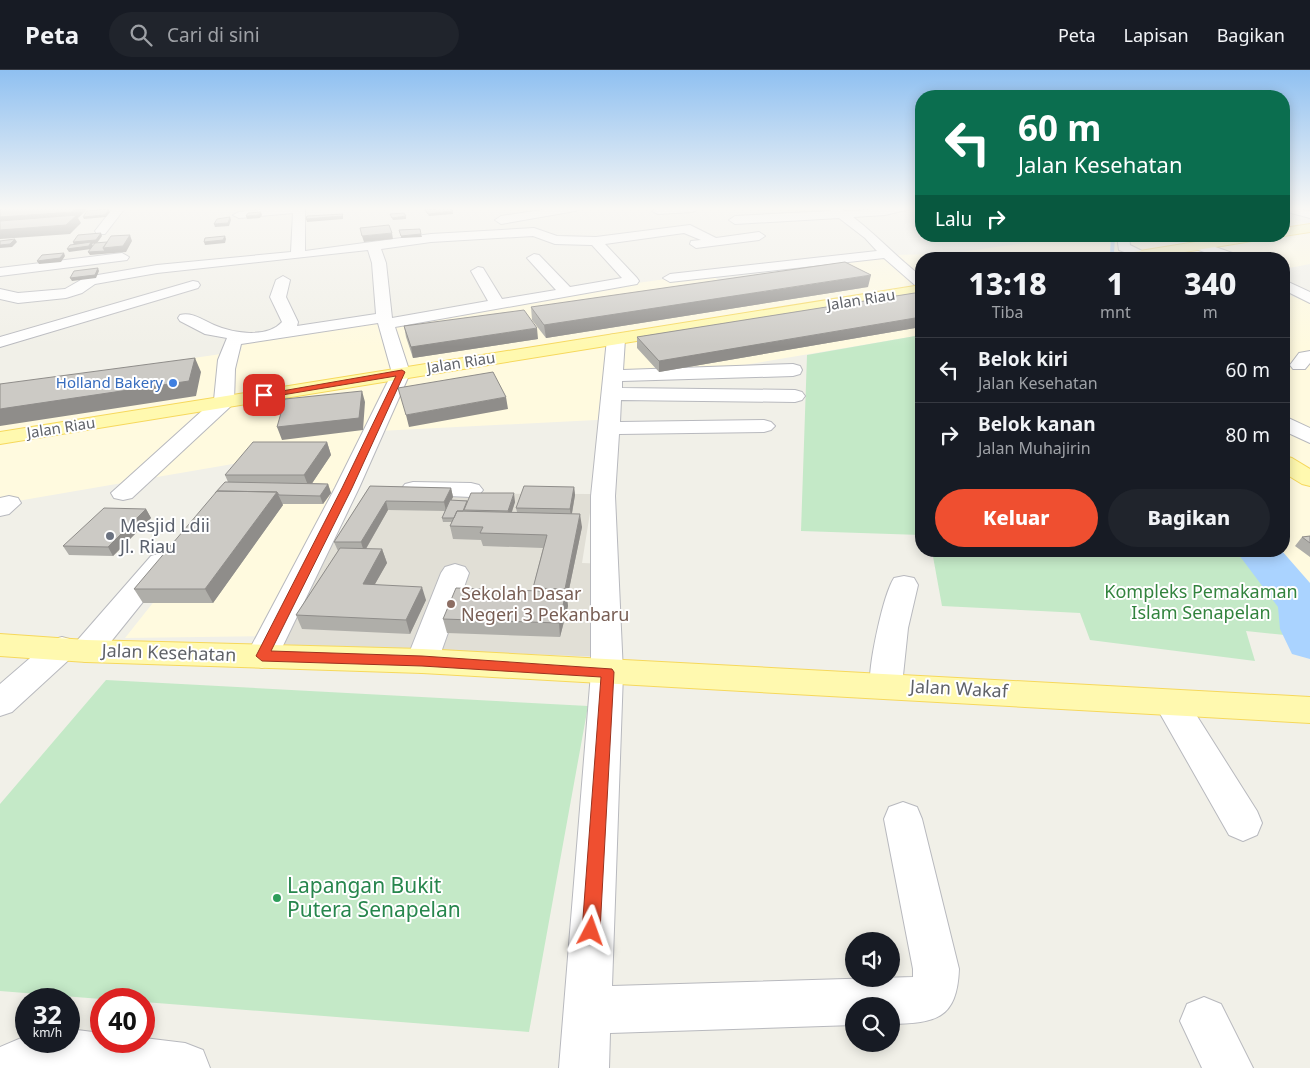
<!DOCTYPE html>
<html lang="id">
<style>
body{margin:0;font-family:"Noto Sans",sans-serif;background:#20242c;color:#f1f3f6;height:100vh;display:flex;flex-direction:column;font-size:19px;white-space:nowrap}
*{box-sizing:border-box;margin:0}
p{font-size:16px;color:#9ea1a6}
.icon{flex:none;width:28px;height:28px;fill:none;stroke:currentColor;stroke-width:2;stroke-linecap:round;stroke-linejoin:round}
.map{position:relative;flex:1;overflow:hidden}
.drawer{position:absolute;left:915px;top:182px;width:375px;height:305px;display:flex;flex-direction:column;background:#171b24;border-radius:20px;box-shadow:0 2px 12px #0003}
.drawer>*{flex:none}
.top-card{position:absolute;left:915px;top:20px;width:375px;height:152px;border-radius:20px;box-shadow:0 2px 12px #0003;background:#0b6e4f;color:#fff;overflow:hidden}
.fabs{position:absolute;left:845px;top:862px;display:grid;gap:10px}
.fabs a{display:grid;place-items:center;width:55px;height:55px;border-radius:50%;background:#171b24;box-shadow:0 2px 12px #0003;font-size:25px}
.speed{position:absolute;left:15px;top:918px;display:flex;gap:10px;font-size:25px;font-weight:700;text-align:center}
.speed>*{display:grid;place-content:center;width:65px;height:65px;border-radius:50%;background:#171b24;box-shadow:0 2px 12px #0003;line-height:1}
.speed small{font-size:12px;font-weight:400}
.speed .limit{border:8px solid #d22;background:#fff;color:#111}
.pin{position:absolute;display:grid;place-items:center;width:42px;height:42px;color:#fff;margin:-21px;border-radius:10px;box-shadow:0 2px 8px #0006}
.me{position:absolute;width:55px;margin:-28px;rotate:4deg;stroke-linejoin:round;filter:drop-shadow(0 0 4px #0008)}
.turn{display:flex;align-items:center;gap:18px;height:105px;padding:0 20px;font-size:22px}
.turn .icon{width:65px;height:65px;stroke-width:2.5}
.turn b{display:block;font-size:35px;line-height:42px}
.then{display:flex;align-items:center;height:48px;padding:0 20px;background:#0003;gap:10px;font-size:19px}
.eta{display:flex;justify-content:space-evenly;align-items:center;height:85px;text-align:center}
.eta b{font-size:30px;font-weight:800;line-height:35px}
.cta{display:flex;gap:10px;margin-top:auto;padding:10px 20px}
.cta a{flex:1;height:58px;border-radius:30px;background:#ef4f30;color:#fff;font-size:20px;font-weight:800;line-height:58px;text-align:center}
.cta a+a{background:#20242c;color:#f1f3f6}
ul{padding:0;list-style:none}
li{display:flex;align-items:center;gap:15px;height:65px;padding:0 20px;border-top:1px solid #363941}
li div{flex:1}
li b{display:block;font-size:19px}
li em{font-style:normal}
header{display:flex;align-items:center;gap:30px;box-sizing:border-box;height:70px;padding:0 25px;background:#171b24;border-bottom:1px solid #363941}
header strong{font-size:24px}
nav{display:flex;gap:28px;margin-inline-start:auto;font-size:18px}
.search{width:350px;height:45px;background:#20242c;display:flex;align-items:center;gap:12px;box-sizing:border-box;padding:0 18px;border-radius:28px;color:#9ea1a6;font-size:19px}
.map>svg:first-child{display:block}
.commercial{fill:#fffadf}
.education{fill:#e1dfd6}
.green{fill:#c4e9c7}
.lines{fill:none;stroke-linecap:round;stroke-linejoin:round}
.stream{fill:#aad3ff;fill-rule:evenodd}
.river{fill:#aad3ff;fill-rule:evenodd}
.minor-casing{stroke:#b8b9be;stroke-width:2}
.major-casing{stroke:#f6d85c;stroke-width:2}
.minor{fill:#fff;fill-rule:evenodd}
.major{fill:#fff9af;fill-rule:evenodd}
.wall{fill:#afaea9}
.shaded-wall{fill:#8f8d8a}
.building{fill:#cccac5;stroke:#8f8d8a}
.route{fill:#ef4f30;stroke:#9b331f}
.shop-dot{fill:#3f7fe0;stroke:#fff;stroke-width:2}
.worship-dot{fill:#6b7280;stroke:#fff;stroke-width:2}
.education-dot{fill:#8d6e63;stroke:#fff;stroke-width:2}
.leisure-dot{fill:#2e9e5b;stroke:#fff;stroke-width:2}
.labels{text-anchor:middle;stroke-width:4;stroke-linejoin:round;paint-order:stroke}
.far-street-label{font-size:15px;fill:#5f6268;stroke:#fff}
.far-shop-label{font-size:15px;fill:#366cbe;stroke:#fff;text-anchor:end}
.worship-label{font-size:18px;fill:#5b616d;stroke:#fff;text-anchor:start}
.park-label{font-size:18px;fill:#32833d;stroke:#fff}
.education-label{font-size:18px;fill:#785e54;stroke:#fff;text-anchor:start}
.street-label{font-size:18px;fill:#5f6268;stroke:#fff}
.near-leisure-label{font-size:21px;fill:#27864d;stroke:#fff;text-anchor:start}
</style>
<header>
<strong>Peta</strong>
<div class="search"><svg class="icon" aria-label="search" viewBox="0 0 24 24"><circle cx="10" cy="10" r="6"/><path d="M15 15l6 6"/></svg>Cari di sini</div>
<nav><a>Peta</a><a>Lapisan</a><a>Bagikan</a></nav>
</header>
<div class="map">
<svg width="1310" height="998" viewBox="0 0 1310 998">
<rect width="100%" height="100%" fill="#f1f0e8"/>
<!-- commercial -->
<path class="commercial" d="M1284 147 1310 154V194L1284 199V189H921V265L709 301 615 304 616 349 379 361 273 566 125 568 268 388 0 434V324L160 293 241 281 243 268 709 203 725 215 798 205 788 199 888 185 946 184 1047 170 1036 166H1157L1184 175 1242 166H1284Z
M1284 223 1310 233V528L1270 481H1284Z"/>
<!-- education -->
<path class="education" d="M365 423 593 424 582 493 609 494 602 587 270 574Z"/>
<!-- green -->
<path class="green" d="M921 265V465L801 461 807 285Z
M932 481H1250L1292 530 1295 566 1246 561 1255 591 1090 570 1080 543 942 536Z
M106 610 588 636 529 962 144 932V929H101L0 921V734Z"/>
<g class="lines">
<!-- stream -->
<path class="stream" d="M1111 166H1115L1114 184 1125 189H1119L1110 185Z"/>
<!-- river -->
<path class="river" d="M1236 481H1282L1310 513V589L1292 584 1280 559 1278 537Z"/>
<!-- minor casing -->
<g class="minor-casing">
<path id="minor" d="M113 138H125L105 164H97L95 161Z
M277 138H305V181L431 164 534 158 557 166 596 167 690 155 716 168 759 162 765 166 759 170 696 178 690 174 691 171 701 170 684 163 605 174 637 208 639 211 637 214 395 257 410 303 359 418 278 586 273 594 262 598 251 594 246 586 335 418 392 303 378 253 241 274 235 299 234 332 231 336 132 428 123 430 114 428 111 423 214 330 218 290 227 268 205 264 180 251 178 248 180 245C192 242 203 250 214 255 232 263 267 269 282 252L270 227 276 210 283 206 290 210 286 227 298 252 297 256 376 244 372 193 368 180 157 203 95 214 82 223 66 228 18 233 0 229V219L18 223 65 219 86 207 157 195 291 182 293 143 239 148 233 145 239 142ZM533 166 555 174 592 175 622 208 570 217 539 185 534 184 527 188 556 220 502 229 483 198 478 197 471 201 488 231 392 248 386 193 381 179 431 172Z
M555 138H581L575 141 501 154 495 150 501 146Z
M696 138 695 141 691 142 658 144 652 141 657 138Z
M830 138H841L844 141 907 138 906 140 885 145 853 147C877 165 897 188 921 206V217L916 216 884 188 670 212 663 208 670 204 877 181 865 168 839 148 735 154 729 150 735 146 831 141Z
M1284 138 1310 141V148L1284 141Z
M1117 166H1129L1130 175 1150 185 1142 189 1119 180Z
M1201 172 1241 186 1243 189H1223L1196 179 1194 176Z
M122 183 129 187 127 190 0 206V198Z
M1284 210 1310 222V233L1284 220Z
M193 211 198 212 200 215 198 218 0 277V267Z
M616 264 622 265 625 269 623 300 793 294 800 296 802 300 800 304 793 306 622 311V318L795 320 802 322 805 326 802 330 795 332 621 330 620 352 764 350 771 352 775 356 771 360 764 362 619 364 615 426 623 603 612 916 913 907V899L884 749 889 737 903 732 917 737 922 749 959 899C957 949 936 953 891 954V936H854V955L610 963 609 998H559L591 603V426L607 269 610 265Z
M1310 281V293L1305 299H1293L1290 295 1299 283Z
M1284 346 1310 358V373L1284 361Z
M413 412 471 413 479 415 483 420 479 425 471 427 405 424 401 419 405 414Z
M9 426 18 428 21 433 9 444 0 446V428Z
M161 483 171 486 175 492 97 589 86 592 75 589 73 586 12 642 0 646V614L51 570 62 567 73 570 75 573 151 486Z
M455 494 465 497 469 503 438 591 433 599 422 603 411 599 406 591 441 503 445 497Z
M904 506 914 508 918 515 908 558 902 615 898 624 886 627 874 624C873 621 870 617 870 613 869 593 883 525 894 508Z
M1171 620 1183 624 1257 741 1262 753 1257 765 1243 771 1229 765 1154 633 1159 624Z
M1204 927 1221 934 1253 998H1202L1180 951 1187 934Z
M69 959 101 963V971H144V968L185 973 203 980 210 998H0V977L26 966V971H69Z"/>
</g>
<!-- major casing -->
<g class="major-casing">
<path id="major" d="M1310 154V162L1284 166V158Z
M1233 166H1264L1258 170 1142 189H1108L1115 185Z
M921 215V225L0 374V362Z
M1284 386 1292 388 1310 399V416L1302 414 1284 403Z
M0 564 86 570 422 579 1310 627V653L422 603 86 592 0 586Z"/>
</g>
<!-- minor -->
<use href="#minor" class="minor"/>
<!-- major -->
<use href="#major" class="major"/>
</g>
<!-- wall -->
<path class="wall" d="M868 217 546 268 532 250 531 237Z
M921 222V257L659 302 637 278V267Z
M404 256 538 269 413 288 406 267Z
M327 372 331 385 312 413 328 414 331 423 323 434H282L283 435 213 533H143L134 519 228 412 225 405Z
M370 416 451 418 453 427 451 430 515 432 512 442H517L516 438 574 417 575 425 572 444 582 457 567 529 568 536 560 567 447 563 443 549 533 521V518L543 478 483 476 481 470 453 469 450 456 452 452H443L442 448 445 441 388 440 366 479H382L387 493 375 514 426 530 410 564 302 559 296 545 338 481 334 472Z
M146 439 151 448 113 486 69 485 63 476Z
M1310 466V487L1295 476 1302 467Z"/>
<!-- shaded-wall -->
<path class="shaded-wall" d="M77 138H86L87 140 78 148 81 153 70 164 0 169V146Z
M204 138H224L204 139Z
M109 139 110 142 106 147 84 149 83 147Z
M453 141V144L429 146 428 144Z
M261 142 262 145 260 148 247 149 246 146Z
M343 144V149L307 152 306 149Z
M406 146V149L393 150 392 148Z
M230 147 231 150 229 156 215 157 214 154Z
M101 163 102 166 97 173 92 174 93 175 91 179 69 182 67 179 74 175 73 172Z
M392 163 393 169 364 172 362 166Z
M421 164 422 167 401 168V166Z
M130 165 132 171 126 182 90 185 88 182 103 178Z
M225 166 226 169 225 173 205 175 204 172Z
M15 169 17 172 12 177 0 178V175Z
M64 183 65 186 61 192 39 194 37 191Z
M98 198 99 201 96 208 72 211 70 208Z
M871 205 868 217 546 268 544 255Z
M921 247V257L659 302V291Z
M537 258 538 269 413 288 411 277Z
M195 288 201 302 196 326 0 356V339Z
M362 321 365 332 363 360 282 370 277 357Z
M506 327 508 339 409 357 406 345Z
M327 372 331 385 309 418 304 405Z
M328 414 331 423 323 434 320 426Z
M574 417 575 425 571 448 570 439Z
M451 418 453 427 446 441 444 432Z
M277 422 283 435 213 533 205 519Z
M514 423 515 432 509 450 508 441Z
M386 431 388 440 364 482 361 472Z
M146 439 151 448 113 486 108 477Z
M580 444 582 457 567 529 568 536 560 567 559 553 565 526V519Z
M382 479 387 493 367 528 363 514Z
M422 517 426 530 410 564 406 550Z"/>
<!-- building -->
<path class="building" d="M3 138H77L72 142 0 147V140Z
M446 138H449L453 141 428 144 425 140Z
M109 139 105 145 83 147 87 141Z
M261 142 259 145 246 146 248 143Z
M404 143 406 146 392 148 390 144Z
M343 144 342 146 306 149 307 146Z
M77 145 66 155 0 160V151Z
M230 147 228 153 214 154 217 149Z
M389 155 392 163 362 166 360 158Z
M420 159 421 164 401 166 399 160Z
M101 163 96 170 73 172 78 165Z
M130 165 123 176 103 178 111 166Z
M225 166 223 170 204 172 205 168Z
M15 169 10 174 0 175V171Z
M91 172 89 176 67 179 70 175Z
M107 172 103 178 105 181 88 182 95 173Z
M64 183 60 188 37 191 42 185Z
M845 192 871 205 544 255 531 237Z
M98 198 95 205 70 208 74 201Z
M921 222V247L659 291 637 267Z
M524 240 537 258 411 277 404 256Z
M195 288 189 311 0 339V314Z
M493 302 506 327 406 345 398 318Z
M362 321 359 348 277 357 285 329Z
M253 372H327L304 405H225Z
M225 412 328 414 320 426 279 425 277 422 217 421 215 423Z
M370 416 451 418 444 432 386 431 361 472H334Z
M524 416 574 417 570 439 516 438Z
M217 421 277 422 205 519H134Z
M471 423H514L508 441 464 440Z
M450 430 467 431 463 441H457L454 448H442Z
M104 438 146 439 108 477 63 476Z
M457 441 580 444 565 519 533 518 547 465 480 463 483 457 450 456Z
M1310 466V473L1302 467Z
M340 478 382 479 363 514 422 517 406 550 296 545Z
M456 518 566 522 559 553 443 549Z"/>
<!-- sky -->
<linearGradient id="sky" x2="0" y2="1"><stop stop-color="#8fc0f1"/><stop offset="0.5" stop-color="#f9f8f5"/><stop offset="1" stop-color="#f9f8f5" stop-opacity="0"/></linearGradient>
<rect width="1310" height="277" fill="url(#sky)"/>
<!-- route -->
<path class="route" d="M402 300 405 302 352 418 271 581 422 586 612 599 614 602 600 861 598 867 591 870 585 867 582 861 601 607 422 596 262 591 256 586 342 418 396 306 264 328 259 325Z"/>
<!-- markers -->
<circle class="shop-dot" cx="173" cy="313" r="5"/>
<circle class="worship-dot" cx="110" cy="466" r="5"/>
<circle class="education-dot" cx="451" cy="534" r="5"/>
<circle class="leisure-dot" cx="277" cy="828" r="5"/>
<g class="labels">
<!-- far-street labels -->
<g class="far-street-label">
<text transform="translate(861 230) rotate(-9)" y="5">Jalan Riau</text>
<text transform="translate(461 293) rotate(-9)" y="5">Jalan Riau</text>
<text transform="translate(61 358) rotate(-9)" y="5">Jalan Riau</text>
</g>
<!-- far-shop labels -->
<g class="far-shop-label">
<text x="163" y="318">Holland Bakery</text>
</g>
<!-- worship labels -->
<g class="worship-label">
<text x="120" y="462">Mesjid Ldii<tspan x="120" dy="21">Jl. Riau</tspan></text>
</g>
<!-- park labels -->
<g class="park-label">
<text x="1201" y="528">Kompleks Pemakaman<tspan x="1201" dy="21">Islam Senapelan</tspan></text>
</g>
<!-- education labels -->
<g class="education-label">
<text x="461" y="530">Sekolah Dasar<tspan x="461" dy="21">Negeri 3 Pekanbaru</tspan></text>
</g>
<!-- street labels -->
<g class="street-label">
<text transform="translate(169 583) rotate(2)" y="6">Jalan Kesehatan</text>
<text transform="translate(959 619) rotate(3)" y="6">Jalan Wakaf</text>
</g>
<!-- near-leisure labels -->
<g class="near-leisure-label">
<text x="287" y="823">Lapangan Bukit<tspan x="287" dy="24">Putera Senapelan</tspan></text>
</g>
</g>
</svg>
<div class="fabs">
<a><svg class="icon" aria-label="sound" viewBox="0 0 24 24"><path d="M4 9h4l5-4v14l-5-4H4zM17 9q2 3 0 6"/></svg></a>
<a><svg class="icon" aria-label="search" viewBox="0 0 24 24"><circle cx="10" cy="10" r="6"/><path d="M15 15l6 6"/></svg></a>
</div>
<div class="speed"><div>32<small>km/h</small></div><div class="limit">40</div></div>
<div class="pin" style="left:264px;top:325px;background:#d93025"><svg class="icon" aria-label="arrive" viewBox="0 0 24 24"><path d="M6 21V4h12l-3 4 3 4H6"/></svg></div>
<svg class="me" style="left:591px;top:861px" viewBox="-20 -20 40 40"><path d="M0-17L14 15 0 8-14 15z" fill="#ef4f30" stroke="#fff" stroke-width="4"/></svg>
<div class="top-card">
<div class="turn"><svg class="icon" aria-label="left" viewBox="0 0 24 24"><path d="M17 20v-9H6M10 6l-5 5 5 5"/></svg><div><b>60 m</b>Jalan Kesehatan</div></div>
<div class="then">Lalu<svg class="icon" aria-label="right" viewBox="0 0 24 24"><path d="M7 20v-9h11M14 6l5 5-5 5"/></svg></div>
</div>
<section class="drawer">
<div class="eta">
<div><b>13:18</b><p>Tiba</p></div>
<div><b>1</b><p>mnt</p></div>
<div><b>340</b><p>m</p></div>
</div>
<ul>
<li><svg class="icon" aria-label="left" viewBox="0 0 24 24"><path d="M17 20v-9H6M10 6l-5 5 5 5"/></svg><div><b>Belok kiri</b><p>Jalan Kesehatan</p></div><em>60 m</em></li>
<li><svg class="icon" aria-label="right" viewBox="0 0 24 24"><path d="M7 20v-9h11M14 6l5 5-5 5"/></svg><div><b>Belok kanan</b><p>Jalan Muhajirin</p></div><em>80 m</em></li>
</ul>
<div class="cta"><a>Keluar</a><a>Bagikan</a></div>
</section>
</div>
